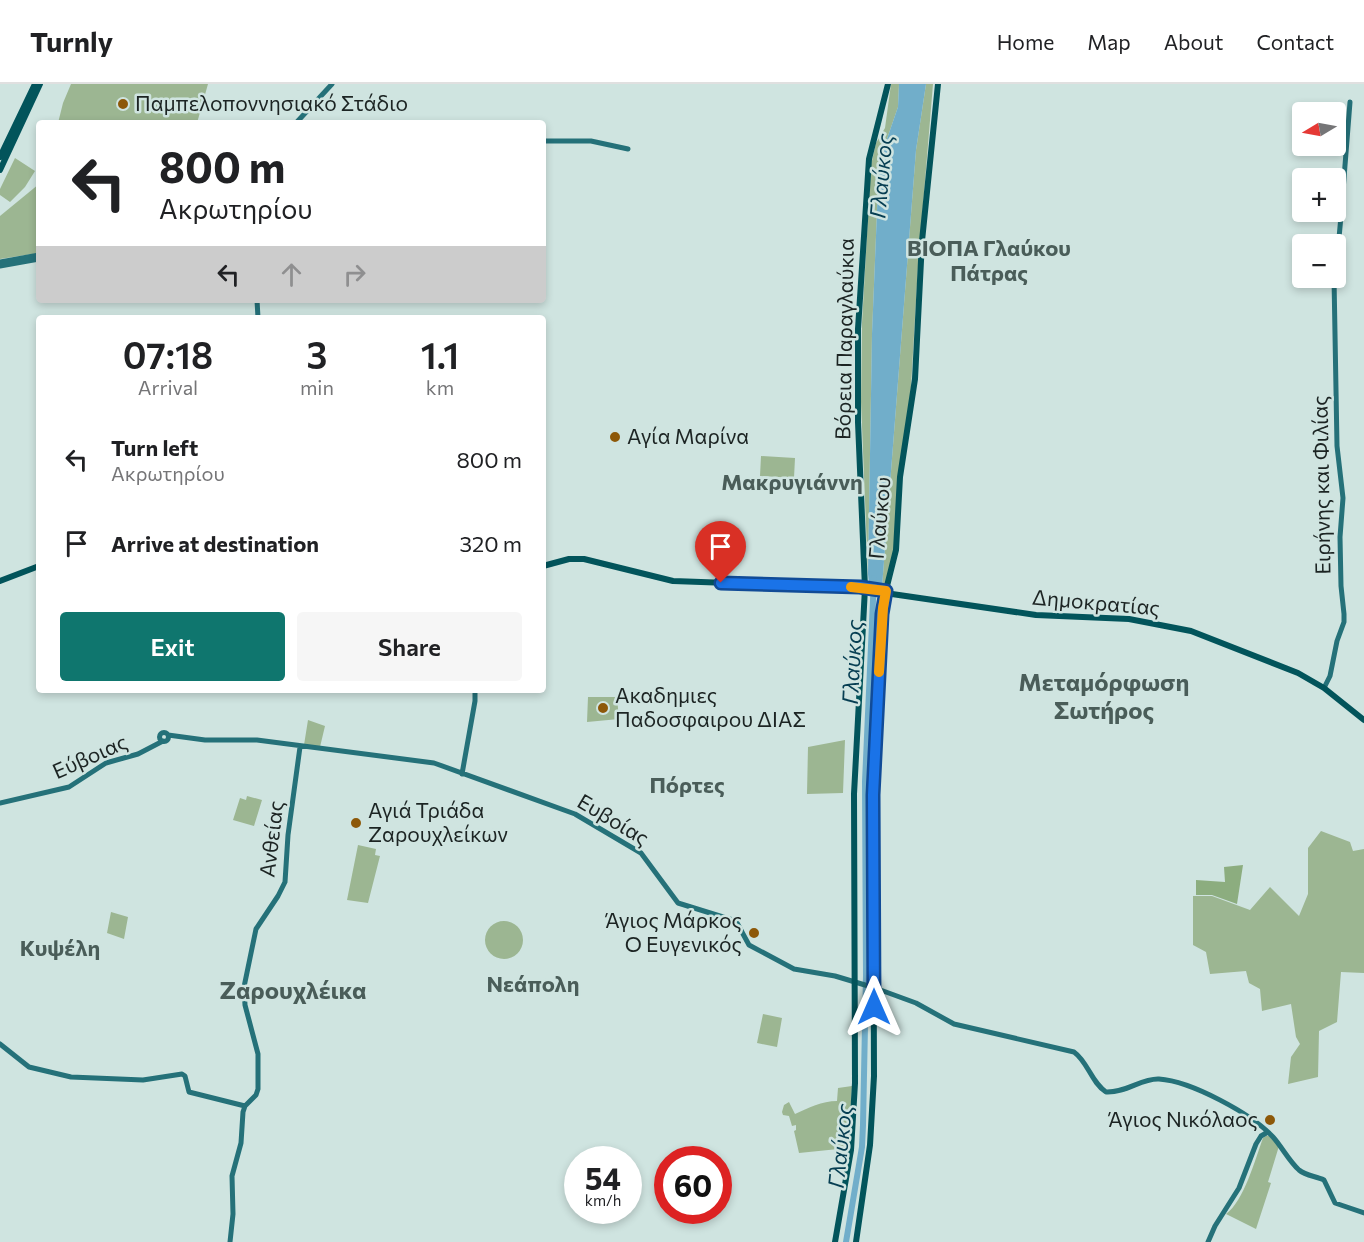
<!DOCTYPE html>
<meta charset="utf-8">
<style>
body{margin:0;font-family:Commissioner,sans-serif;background:#f6f6f6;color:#202124;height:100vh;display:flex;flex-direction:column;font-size:22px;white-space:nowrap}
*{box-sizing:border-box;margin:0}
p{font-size:20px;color:#757577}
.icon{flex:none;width:33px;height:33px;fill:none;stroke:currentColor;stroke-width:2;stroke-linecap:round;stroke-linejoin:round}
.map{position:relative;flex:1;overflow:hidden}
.sheet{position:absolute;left:36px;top:231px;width:510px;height:378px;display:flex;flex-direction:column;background:#fff;border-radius:6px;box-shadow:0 3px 9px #0003}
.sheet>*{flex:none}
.guide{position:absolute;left:36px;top:36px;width:510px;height:183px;border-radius:6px;box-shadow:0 3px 9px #0003;background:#fff;color:#202124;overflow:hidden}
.needle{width:39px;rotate:260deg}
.tools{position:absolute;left:1292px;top:18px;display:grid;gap:12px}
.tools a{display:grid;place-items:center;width:54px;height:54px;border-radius:6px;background:#fff;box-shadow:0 3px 9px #0003;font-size:30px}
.speed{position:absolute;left:564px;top:1062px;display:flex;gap:12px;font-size:30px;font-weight:700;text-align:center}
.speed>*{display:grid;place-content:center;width:78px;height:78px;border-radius:50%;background:#fff;box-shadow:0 3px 9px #0003;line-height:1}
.speed small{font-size:15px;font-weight:400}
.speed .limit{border:9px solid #d22;background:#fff;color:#111}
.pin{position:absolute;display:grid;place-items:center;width:51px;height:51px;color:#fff;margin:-62px -26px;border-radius:50% 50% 50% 0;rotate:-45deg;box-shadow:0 0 6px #0007}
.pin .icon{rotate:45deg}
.me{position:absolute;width:66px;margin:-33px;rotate:0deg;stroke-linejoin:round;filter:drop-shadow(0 0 4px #0008)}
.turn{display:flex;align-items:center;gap:21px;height:126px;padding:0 24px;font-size:27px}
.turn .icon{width:78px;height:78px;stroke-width:2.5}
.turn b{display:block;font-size:42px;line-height:51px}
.lanes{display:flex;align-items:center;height:57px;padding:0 24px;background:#0003;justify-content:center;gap:30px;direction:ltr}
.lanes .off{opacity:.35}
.eta{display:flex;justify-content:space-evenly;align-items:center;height:102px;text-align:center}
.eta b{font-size:36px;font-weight:600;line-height:42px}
.action{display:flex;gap:12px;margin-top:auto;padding:12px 24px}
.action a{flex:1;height:69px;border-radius:6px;background:#0f766e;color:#fff;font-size:24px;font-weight:600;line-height:69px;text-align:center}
.action a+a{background:#f6f6f6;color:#202124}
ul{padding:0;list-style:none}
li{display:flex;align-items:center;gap:18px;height:84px;padding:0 24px}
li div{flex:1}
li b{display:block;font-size:22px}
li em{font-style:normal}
header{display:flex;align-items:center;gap:36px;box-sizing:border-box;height:84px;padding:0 30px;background:#fff;border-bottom:2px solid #e0e0e0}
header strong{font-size:28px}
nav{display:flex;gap:33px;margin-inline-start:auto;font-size:21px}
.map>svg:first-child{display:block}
.green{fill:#9cb692}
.forest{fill:#8cad7f}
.water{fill:#71aeca}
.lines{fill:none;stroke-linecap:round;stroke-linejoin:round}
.river{stroke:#71aeca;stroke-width:6}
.secondary{stroke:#257179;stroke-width:5}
.primary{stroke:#02545b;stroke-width:6}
.route-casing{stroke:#114b97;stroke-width:15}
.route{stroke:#1a73e8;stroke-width:10}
.slow{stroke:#f59e0b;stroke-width:10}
.poi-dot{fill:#8d5809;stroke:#cfe4e0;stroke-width:2}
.labels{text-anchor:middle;stroke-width:5;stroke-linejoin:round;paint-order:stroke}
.poi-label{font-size:21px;fill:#1c2423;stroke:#cfe4e0;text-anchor:start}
.street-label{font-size:21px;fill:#1c2423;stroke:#cfe4e0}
.water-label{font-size:22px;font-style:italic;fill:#063e52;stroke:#cfe4e0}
.neighbourhood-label{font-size:22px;font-weight:bold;fill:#4a5d59;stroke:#cfe4e0}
.quarter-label{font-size:24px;font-weight:bold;fill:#4a5d59;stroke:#cfe4e0}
</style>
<header>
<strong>Turnly</strong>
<nav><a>Home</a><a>Map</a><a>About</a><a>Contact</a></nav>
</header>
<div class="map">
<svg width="1364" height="1158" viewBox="0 0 1364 1158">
<rect width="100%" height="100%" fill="#cfe4e0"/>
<!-- green -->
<path class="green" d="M71 0H208L197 39H58L63 19Z
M891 0H899L898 23 879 78 872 250 868 490 861 318 862 239 871 81 876 59 885 44Z
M926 0H933L918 182 911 303 894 467 886 498 882 503 916 66Z
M15 74 35 87 25 103 10 118 0 111V105Z
M39 100V169L0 175V132Z
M761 372 795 374 794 394 760 392Z
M588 613H617L619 635 587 638Z
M308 636 325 642 320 663 304 661Z
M845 656 843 709 807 710 808 663Z
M247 712 262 716 254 742 233 736 240 714 246 716Z
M1321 747 1350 758 1353 767 1364 765V889L1341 888 1337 938 1319 947 1318 993 1288 1000 1291 973 1300 960 1296 953 1291 920 1262 927 1260 905 1249 899 1246 887 1210 890 1206 868 1193 861V812H1212L1250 826 1270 803 1299 832 1308 810V764Z
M358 761 376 765 375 771 380 772 368 819 347 816Z
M111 828 128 833 124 855 107 849Z
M485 856a19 19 0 1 1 38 0a19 19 0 1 1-38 0Z
M763 930 782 934 777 963 757 959Z
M852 1002 848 1064 799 1069 794 1047 796 1046V1041L792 1042 789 1032 783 1031 782 1028 784 1021 789 1018 795 1030C808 1024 822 1017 837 1017L838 1004Z
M1266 1052H1269L1279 1062 1268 1098 1271 1099 1256 1145 1226 1130C1244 1117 1255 1076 1263 1054Z"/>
<!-- forest -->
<path class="forest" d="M1243 781 1237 820 1212 811H1196V796L1225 798 1224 783Z"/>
<!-- water -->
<path class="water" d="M899 0H926L916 66 882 503 869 500 868 490 872 250 879 78 898 23Z"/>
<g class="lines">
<!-- river -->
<path class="river" d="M846 1158 862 1063 863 1041 866 892 865 698 874 494"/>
<!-- secondary -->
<path class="secondary" d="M296 39 332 0
M543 57H591L628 65
M1335 160 1339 154 1341 132 1350 18
M0 178 39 171
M0 182 39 175
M257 216 258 234
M1324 604 1330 592 1337 557 1344 538V530L1341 502 1340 453 1343 414 1337 362 1334 194
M159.5 653a4.5 4.5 0 1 1 9 0a4.5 4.5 0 1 1-9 0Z
M168 651 205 656H257L434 679 575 730 641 769 678 819 736 837 749 861 794 885 835 892 875 904 916 919 954 940 1074 968C1088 978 1091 998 1106 1008 1126 1009 1142 994 1159 995 1191 997 1252 1030 1273 1053 1282 1063 1289 1077 1299 1086 1306 1092 1316 1092 1324 1096L1335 1119 1364 1129
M462 690 475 617V606
M0 719 69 703 106 679 138 670 163 657
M0 960 29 983 71 993 143 996 182 990 185 992 189 1008 245 1022
M230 1158 233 1130 232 1092 241 1059 243 1028 245 1022 256 1011 258 1005V970L245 921 244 903 256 845 278 812 285 798 288 751 300 663
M1208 1158 1215 1142 1239 1104 1256 1060 1261 1052 1268 1048"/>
<!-- primary -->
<path class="primary" d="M0 73 35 0
M0 86 40 0
M543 482 569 475H584L673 497 846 503
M0 497 39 482
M844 503 1036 531 1129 535 1191 547 1298 589 1324 604 1364 636
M835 1158 851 1066 855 999 854 710 865 504 858 338V245L869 75 888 0
M856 1158 870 1061 874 992 873 711 882 530 884 514 896 466 900 393 915 295 922 157 938 0"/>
</g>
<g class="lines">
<!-- route casing -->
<g class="route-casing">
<path id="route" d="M721 499 860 503 886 507 882 530 873 711 874 923"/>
</g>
<!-- route -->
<use href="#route" class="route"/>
<!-- slow -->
<path class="slow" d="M851 503 886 507 883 524 879 588"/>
</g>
<!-- markers -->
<g class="poi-dot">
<circle cx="123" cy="20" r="6"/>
<circle cx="615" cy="353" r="6"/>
<circle cx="603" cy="624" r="6"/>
<circle cx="356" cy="739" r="6"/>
<circle cx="754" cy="849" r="6"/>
<circle cx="1270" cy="1036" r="6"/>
</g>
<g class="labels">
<!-- poi labels -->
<g class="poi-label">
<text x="135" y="27">Παμπελοποννησιακό Στάδιο</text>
<text x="627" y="360">Αγία Μαρίνα</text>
<text x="615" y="619">Ακαδημιες<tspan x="615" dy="24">Παδοσφαιρου ΔΙΑΣ</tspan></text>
<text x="368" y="734">Αγιά Τριάδα<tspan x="368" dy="24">Ζαρουχλείκων</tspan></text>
<text x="742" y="844" text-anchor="end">Άγιος Μάρκος<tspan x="742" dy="24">Ο Ευγενικός</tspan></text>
<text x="1258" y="1043" text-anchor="end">Άγιος Νικόλαος</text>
</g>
<!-- street labels -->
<g class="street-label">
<text transform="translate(845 255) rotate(-89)" y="7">Βόρεια Παραγλαύκια</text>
<text transform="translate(1322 401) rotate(-91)" y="7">Ειρήνης και Φιλίας</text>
<text transform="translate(880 434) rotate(-85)" y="7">Γλαύκου</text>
<text transform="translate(1096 519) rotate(5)" y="7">Δημοκρατίας</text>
<text transform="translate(90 673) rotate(-24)" y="7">Εύβοιας</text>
<text transform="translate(613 736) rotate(31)" y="7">Ευβοίας</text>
<text transform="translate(272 755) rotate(-83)" y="7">Ανθείας</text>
</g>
<!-- water labels -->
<g class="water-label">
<text transform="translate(881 92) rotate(-85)" y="8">Γλαύκος</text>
<text transform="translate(852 578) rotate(-87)" y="8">Γλαύκος</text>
<text transform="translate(840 1062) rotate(-84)" y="8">Γλαύκος</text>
</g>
<!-- neighbourhood labels -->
<g class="neighbourhood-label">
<text x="989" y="172">ΒΙΟΠΑ Γλαύκου<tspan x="989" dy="25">Πάτρας</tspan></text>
<text x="792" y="406">Μακρυγιάννη</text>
<text x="687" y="709">Πόρτες</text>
<text x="60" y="872">Κυψέλη</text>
<text x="533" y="908">Νεάπολη</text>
</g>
<!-- quarter labels -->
<g class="quarter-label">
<text x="1104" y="607">Μεταμόρφωση<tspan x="1104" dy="28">Σωτήρος</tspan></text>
<text x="293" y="915">Ζαρουχλέικα</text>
</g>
</g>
</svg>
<div class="tools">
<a><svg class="needle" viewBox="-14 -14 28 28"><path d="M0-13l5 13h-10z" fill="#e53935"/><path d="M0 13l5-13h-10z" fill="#757577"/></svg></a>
<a>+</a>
<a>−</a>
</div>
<div class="speed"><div>54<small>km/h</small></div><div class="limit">60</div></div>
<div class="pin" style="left:721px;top:499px;background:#d93025"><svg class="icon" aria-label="arrive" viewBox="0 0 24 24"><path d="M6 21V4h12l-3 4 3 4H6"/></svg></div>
<svg class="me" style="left:874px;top:923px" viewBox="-20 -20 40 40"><path d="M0-17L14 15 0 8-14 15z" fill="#1a73e8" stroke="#fff" stroke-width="4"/></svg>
<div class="guide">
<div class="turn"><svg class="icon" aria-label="left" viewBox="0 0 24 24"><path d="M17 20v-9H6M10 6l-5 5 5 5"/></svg><div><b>800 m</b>Ακρωτηρίου</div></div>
<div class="lanes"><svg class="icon" aria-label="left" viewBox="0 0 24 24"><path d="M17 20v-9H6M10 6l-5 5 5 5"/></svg><svg class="icon off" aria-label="ahead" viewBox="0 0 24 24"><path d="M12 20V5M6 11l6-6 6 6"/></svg><svg class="icon off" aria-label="right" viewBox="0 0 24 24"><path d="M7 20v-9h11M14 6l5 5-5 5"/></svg></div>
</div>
<section class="sheet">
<div class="eta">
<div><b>07:18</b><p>Arrival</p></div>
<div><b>3</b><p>min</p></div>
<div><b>1.1</b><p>km</p></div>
</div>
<ul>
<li><svg class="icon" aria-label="left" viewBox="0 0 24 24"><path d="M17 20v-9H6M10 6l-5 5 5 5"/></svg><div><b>Turn left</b><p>Ακρωτηρίου</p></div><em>800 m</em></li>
<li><svg class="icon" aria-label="arrive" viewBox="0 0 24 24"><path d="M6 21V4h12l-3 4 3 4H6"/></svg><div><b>Arrive at destination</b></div><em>320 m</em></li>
</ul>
<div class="action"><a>Exit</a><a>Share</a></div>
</section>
</div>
